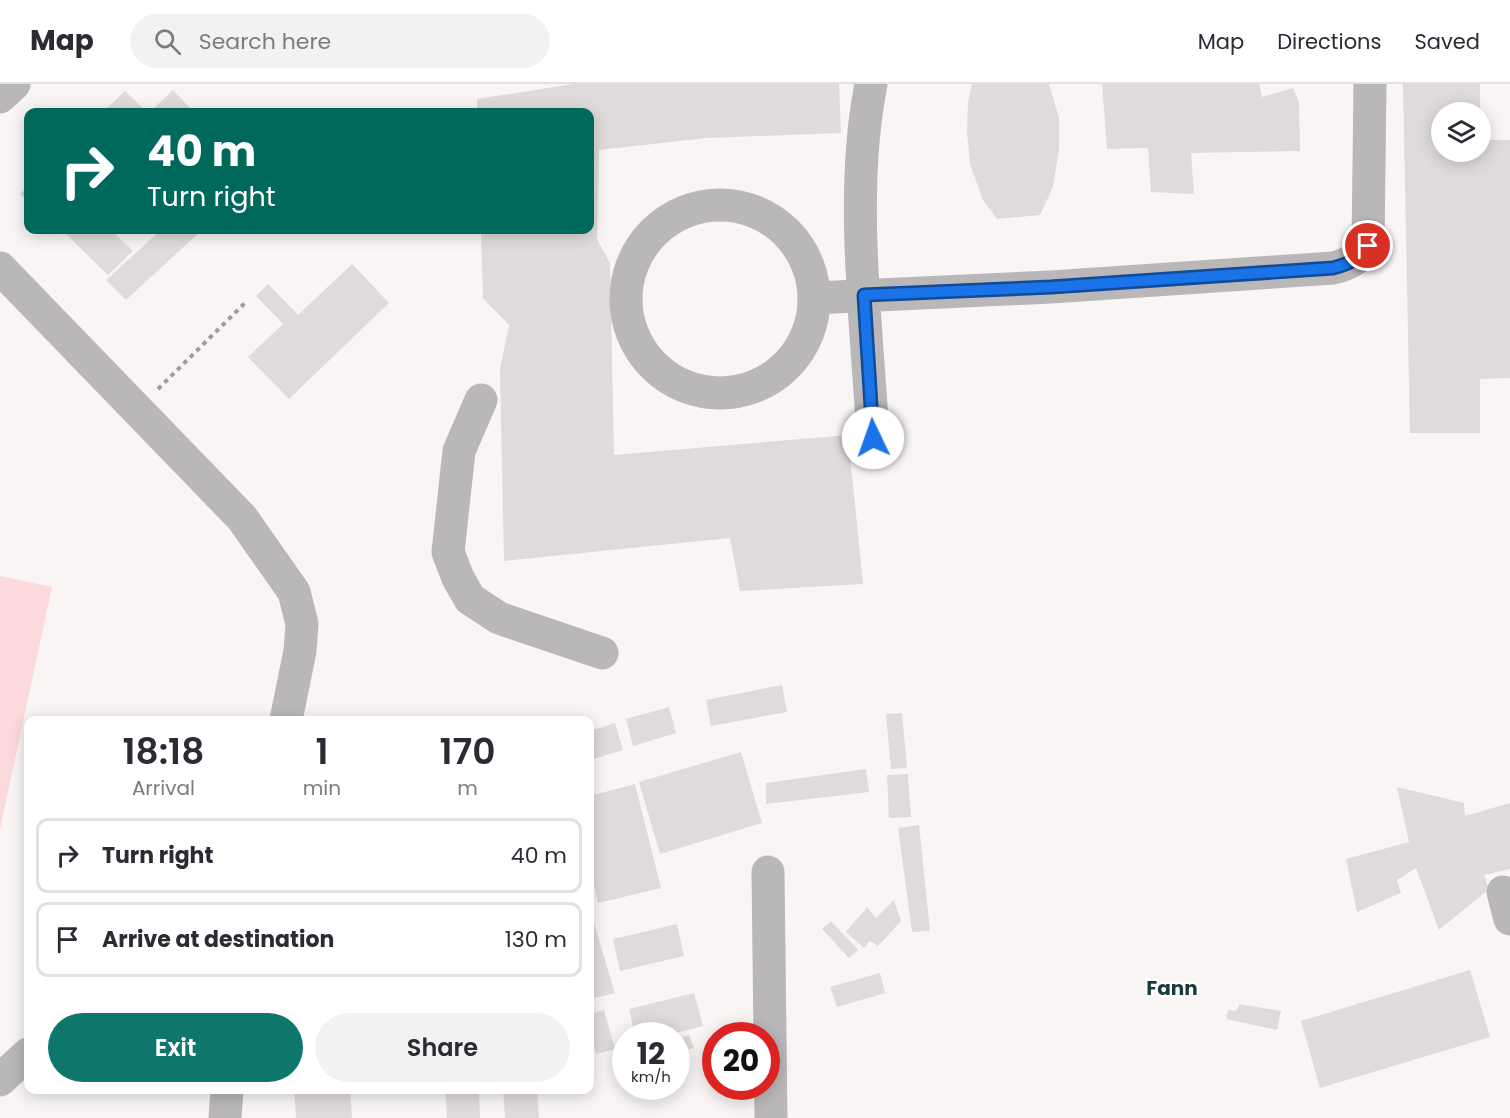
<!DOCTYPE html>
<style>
body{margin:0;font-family:Poppins,sans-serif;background:#f2f2f3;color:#2b2b33;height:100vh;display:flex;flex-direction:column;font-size:22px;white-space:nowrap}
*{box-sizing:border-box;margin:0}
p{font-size:20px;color:#7c7c81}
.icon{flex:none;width:33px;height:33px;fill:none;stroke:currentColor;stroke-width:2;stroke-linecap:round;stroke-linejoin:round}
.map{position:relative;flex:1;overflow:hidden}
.details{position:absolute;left:24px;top:632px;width:570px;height:378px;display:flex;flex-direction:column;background:#fff;border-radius:12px;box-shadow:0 3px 15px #0003}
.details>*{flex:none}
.hud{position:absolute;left:24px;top:24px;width:570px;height:126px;border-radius:12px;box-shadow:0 3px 15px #0003;background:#00695c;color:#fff;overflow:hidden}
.buttons{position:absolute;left:1431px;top:18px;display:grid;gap:12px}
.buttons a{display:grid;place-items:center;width:60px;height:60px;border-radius:50%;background:#fff;box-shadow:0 3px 15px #0003;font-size:30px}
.speed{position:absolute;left:612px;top:938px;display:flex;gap:12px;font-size:30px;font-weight:700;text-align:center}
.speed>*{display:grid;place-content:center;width:78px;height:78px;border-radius:50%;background:#fff;box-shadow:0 3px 15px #0003;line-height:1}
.speed small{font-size:15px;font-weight:400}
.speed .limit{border:9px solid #d22;background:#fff;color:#111}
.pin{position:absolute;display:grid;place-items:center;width:51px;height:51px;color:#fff;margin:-26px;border:3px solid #fff;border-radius:50%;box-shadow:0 2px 6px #0007}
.me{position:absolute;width:66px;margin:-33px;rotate:357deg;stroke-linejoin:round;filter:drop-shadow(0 0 4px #0008)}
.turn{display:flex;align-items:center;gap:21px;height:126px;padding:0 24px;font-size:27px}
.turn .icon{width:78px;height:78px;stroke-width:2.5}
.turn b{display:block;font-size:42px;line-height:51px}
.eta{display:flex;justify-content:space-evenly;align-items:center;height:102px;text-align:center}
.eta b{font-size:36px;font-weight:600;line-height:42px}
.action{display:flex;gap:12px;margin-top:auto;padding:12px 24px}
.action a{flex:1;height:69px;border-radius:36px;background:#0f766e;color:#fff;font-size:24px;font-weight:600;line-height:69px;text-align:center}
.action a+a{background:#f2f2f3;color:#2b2b33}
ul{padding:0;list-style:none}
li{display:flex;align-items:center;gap:18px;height:75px;margin:0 12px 9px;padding:0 12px;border:3px solid #e1e1e2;border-radius:12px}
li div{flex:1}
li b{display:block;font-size:22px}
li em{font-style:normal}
header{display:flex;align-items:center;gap:36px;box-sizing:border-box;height:84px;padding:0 30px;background:#fff;border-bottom:2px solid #e1e1e2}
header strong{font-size:28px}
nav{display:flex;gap:33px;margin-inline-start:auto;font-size:21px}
.search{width:420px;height:54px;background:#f2f2f3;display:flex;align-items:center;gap:15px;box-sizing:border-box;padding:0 21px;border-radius:33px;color:#7c7c81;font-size:22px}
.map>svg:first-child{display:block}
.green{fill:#fcd9da}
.building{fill:#e0dbdb}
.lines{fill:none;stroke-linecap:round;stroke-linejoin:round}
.path{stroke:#a09d9d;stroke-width:4;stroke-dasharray:4.5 4.5;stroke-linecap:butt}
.minor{stroke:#b9b7b7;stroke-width:33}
.route-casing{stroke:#114b97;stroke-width:15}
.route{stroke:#1a73e8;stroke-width:10}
.labels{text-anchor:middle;stroke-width:4.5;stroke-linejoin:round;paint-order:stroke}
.neighbourhood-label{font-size:20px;font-weight:bold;fill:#183b3b;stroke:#fff}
</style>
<header>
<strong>Map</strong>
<div class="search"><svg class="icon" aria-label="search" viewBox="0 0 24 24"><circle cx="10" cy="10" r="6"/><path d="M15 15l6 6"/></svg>Search here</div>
<nav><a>Map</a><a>Directions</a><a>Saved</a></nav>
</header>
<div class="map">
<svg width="1510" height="1034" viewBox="0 0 1510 1034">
<rect width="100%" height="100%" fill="#f9f5f5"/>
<!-- green -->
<path class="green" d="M0 492 52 503 0 745Z"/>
<!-- building -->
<path class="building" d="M573 0H839L841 49 707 54 599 66 597 155 610 179 614 371 848 351 863 500 740 507 730 454 504 477 500 285 509 241 483 214 481 146H590V28H477V15Z
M972 0H1049L1059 34V65L1053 103 1040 131 997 135 983 116 970 80 967 48 968 18Z
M1102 0H1259L1262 13 1293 4 1299 18 1300 67 1191 69 1194 110 1151 108 1148 64 1107 65Z
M1403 0H1480V28H1442V68H1480V56H1510V294L1480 295V349H1410Z
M173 6 194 28H150Z
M125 7 147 28H103Z
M28 102V118L20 110Z
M62 146H111L133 167 108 191Z
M161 146H202L126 216 106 196Z
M352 180 389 219 289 315 248 273 283 240 256 212 268 200 298 231Z
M782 601 787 628 711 642 706 616Z
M669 623 676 649 633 662 626 635Z
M902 629 907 684 891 685 886 630Z
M615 639 623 666 590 676V647Z
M741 668 762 739 660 770 639 698Z
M866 685 869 708 766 720V699Z
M908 690 911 733 889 734 887 691Z
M635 700 661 804 598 819 590 784V712Z
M1397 703 1464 719 1465 732 1510 719V785L1484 791 1489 805 1439 846 1416 784 1397 796 1401 809 1357 828 1346 775 1409 758Z
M919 741 930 847 912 848 898 744Z
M894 816 901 837 878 862 870 857 864 864 846 848 867 823 876 834Z
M590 826 615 909 590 915Z
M831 837 858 866 849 874 822 845Z
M677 840 684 872 620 887 613 855Z
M1470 886 1490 953 1320 1004 1301 937Z
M880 889 885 909 837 923 830 903Z
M694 909 703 942 668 951H635L629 925Z
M1240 920 1281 927 1277 946 1226 935 1228 926 1236 927Z
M604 926 615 965 596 970 590 947V930Z
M689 951 694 964 676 969V955Z
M294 1005H350L352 1034H296Z
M445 1005H479L480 1034H447Z
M503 1005H537L539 1034H505Z"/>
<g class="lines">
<!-- path -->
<path class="path" d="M158 305 247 217"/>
<!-- minor -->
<path class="minor" d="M871 0C849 111 867 242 873 354
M0 13 14 0
M626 215a94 94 0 1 1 188 0a94 94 0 1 1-188 0Z
M0 184 242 434 294 508 302 540 300 567 286 636
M814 214 1051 203 1333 184C1349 180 1358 175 1368 162L1370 0
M481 316 459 367 448 468 458 494 470 515 499 534 602 569
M768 788 771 1034
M1503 808 1510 835
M0 996 28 970
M225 1034 227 1005"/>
</g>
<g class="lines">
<!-- route casing -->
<g class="route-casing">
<path id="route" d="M873 354 864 211 1051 203 1333 184C1349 180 1358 175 1368 162"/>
</g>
<!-- route -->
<use href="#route" class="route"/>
</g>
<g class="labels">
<!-- neighbourhood labels -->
<g class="neighbourhood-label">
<text x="1172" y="911">Fann</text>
</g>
</g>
</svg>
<div class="buttons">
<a><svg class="icon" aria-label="layers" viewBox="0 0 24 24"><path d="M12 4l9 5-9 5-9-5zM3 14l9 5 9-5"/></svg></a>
</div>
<div class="speed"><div>12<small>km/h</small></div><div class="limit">20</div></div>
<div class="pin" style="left:1368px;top:162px;background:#d93025"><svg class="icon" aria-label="arrive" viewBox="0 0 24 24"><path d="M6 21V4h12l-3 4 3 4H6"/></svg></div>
<svg class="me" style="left:873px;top:354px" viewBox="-20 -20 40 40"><circle r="19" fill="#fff"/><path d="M0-13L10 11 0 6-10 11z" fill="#1a73e8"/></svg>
<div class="hud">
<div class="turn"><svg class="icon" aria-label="right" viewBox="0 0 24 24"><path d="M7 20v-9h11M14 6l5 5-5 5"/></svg><div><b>40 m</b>Turn right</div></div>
</div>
<section class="details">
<div class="eta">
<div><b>18:18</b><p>Arrival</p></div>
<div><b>1</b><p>min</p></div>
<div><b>170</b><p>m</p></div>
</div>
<ul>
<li><svg class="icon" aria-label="right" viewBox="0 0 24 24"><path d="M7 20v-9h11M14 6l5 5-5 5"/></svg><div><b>Turn right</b></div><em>40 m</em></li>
<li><svg class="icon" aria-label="arrive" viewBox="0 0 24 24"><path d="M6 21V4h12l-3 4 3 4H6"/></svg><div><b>Arrive at destination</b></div><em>130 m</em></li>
</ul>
<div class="action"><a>Exit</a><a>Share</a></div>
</section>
</div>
